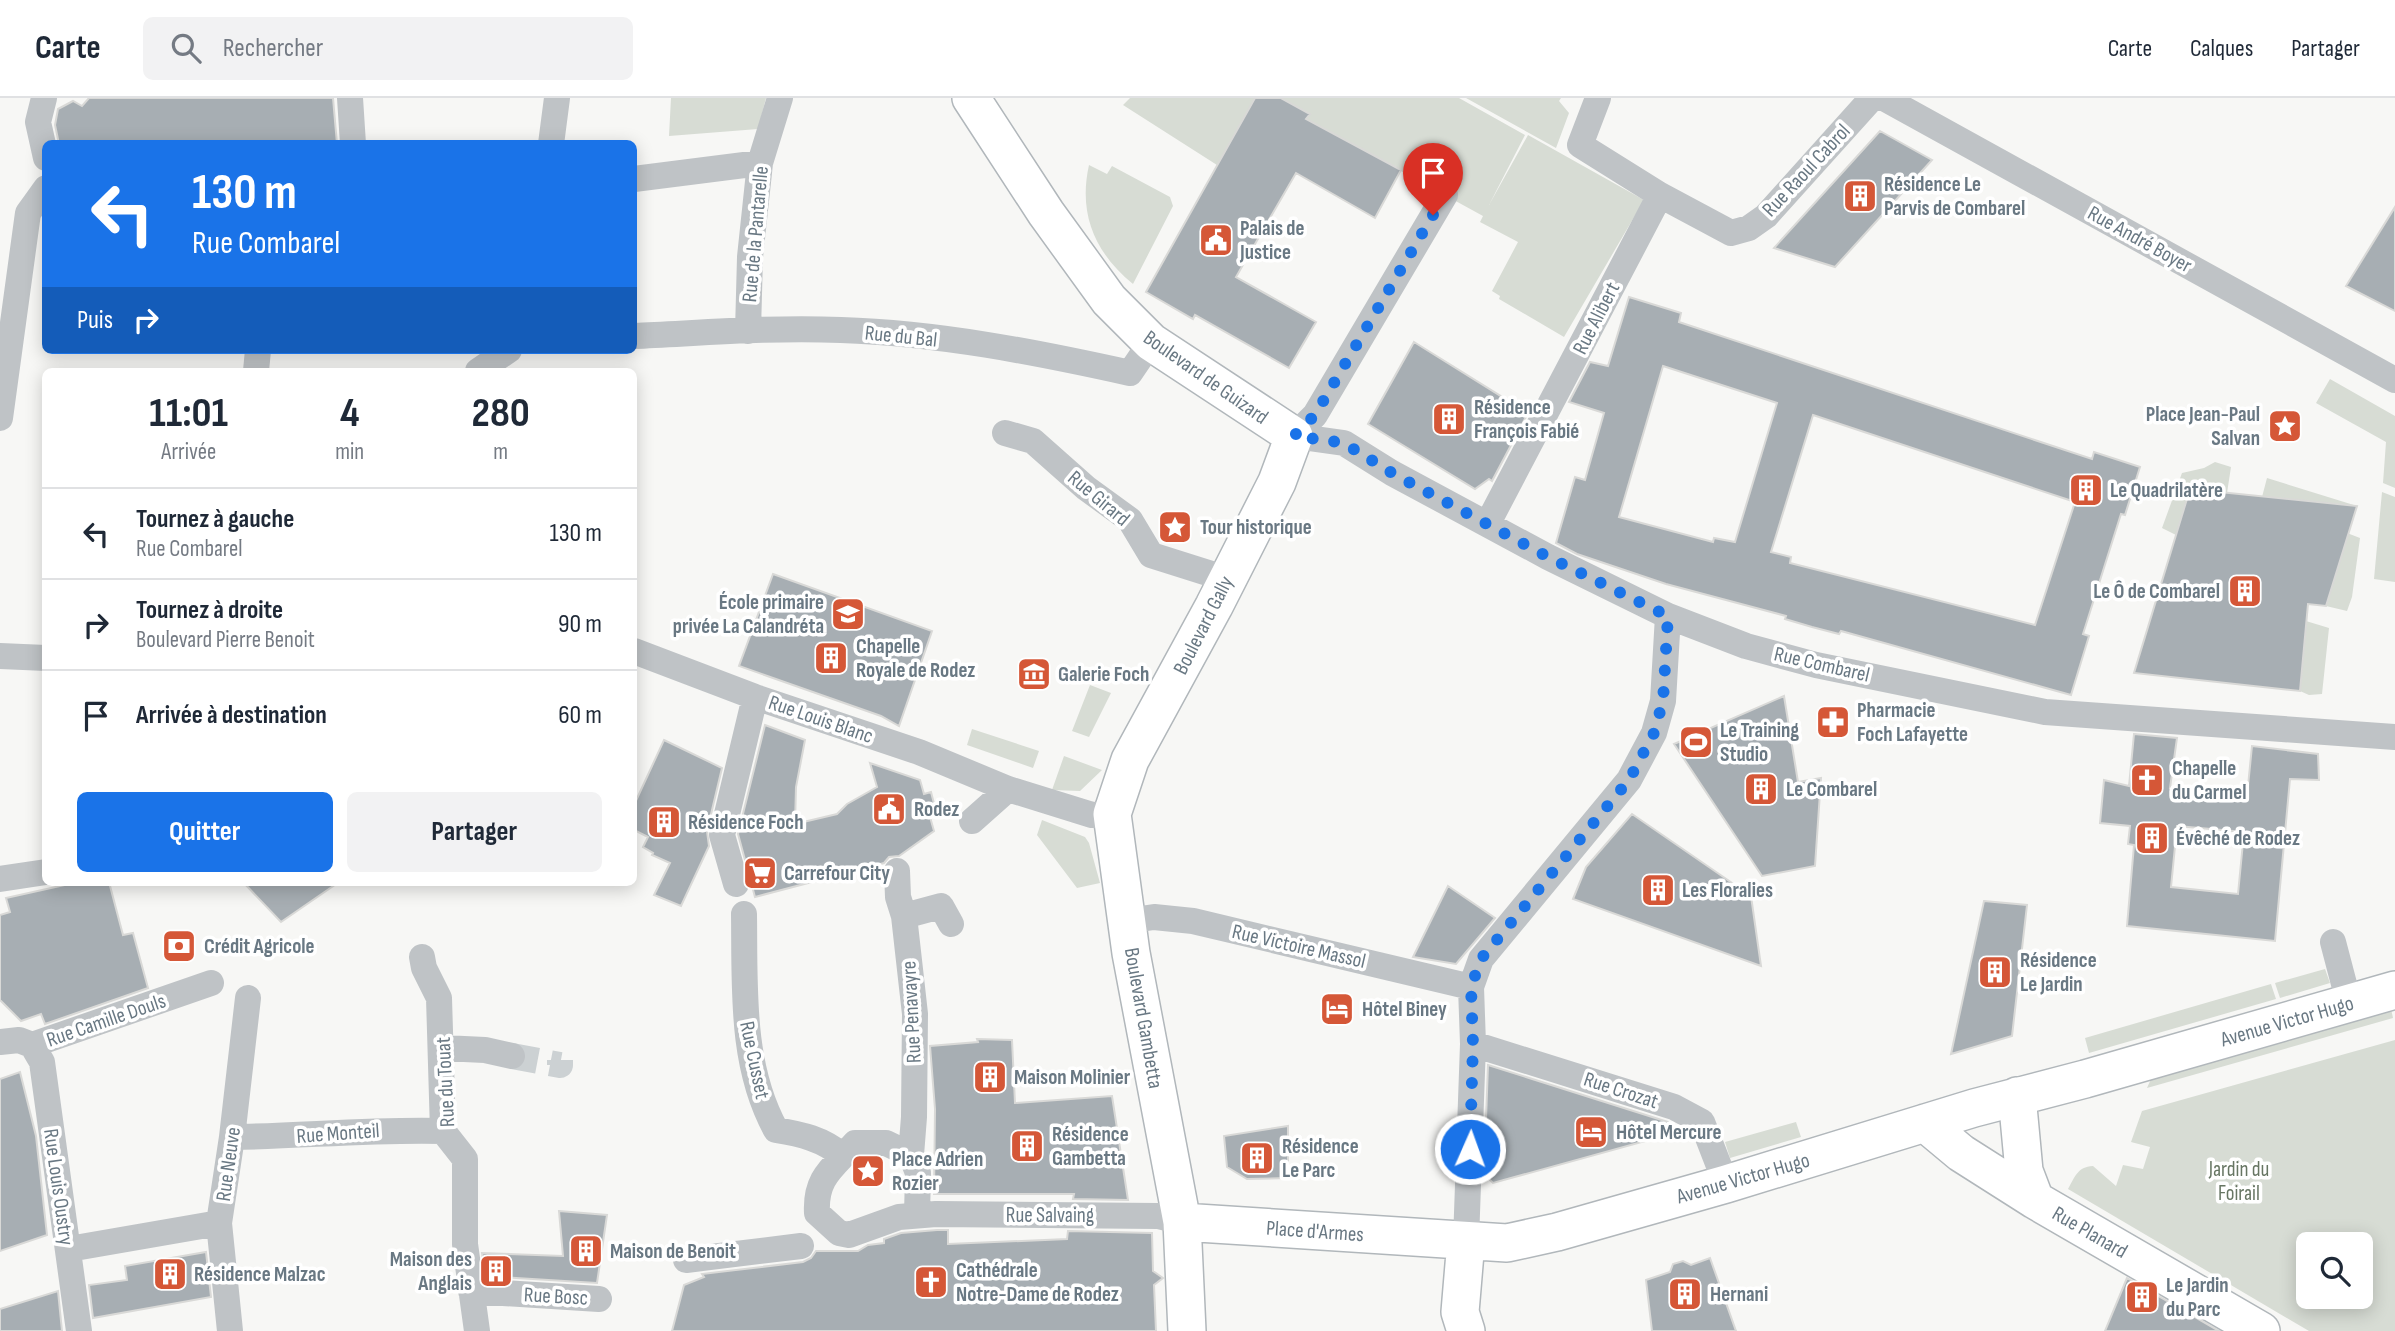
<!DOCTYPE html>
<html lang="fr">
<meta charset="utf-8">
<style>
body{margin:0;font-family:"Sofia Sans Condensed",sans-serif;background:#f2f2f3;color:#1f2937;height:100vh;display:flex;flex-direction:column;font-size:26px;white-space:nowrap}
*{box-sizing:border-box;margin:0}
p{font-size:23px;color:#747a83}
.icon{flex:none;width:38px;height:38px;fill:none;stroke:currentColor;stroke-width:2;stroke-linecap:round;stroke-linejoin:round}
.map{position:relative;flex:1;overflow:hidden}
.side{position:absolute;left:42px;top:270px;width:595px;height:518px;display:flex;flex-direction:column;background:#fff;border-radius:10px;box-shadow:0 4px 18px #0003}
.side>*{flex:none}
.guide{position:absolute;left:42px;top:42px;width:595px;height:214px;border-radius:10px;box-shadow:0 4px 18px #0003;background:#1a73e8;color:#fff;overflow:hidden}
.buttons{position:absolute;left:2296px;top:1134px;display:grid;gap:14px}
.buttons a{display:grid;place-items:center;width:77px;height:77px;border-radius:10px;background:#fff;box-shadow:0 4px 18px #0003;font-size:35px}
.pin{position:absolute;display:grid;place-items:center;width:60px;height:60px;color:#fff;margin:-72px -30px;border-radius:50% 50% 50% 0;rotate:-45deg;box-shadow:0 0 7px #0007}
.pin .icon{rotate:45deg}
.me{position:absolute;width:77px;margin:-38px;rotate:2deg;stroke-linejoin:round;filter:drop-shadow(0 0 5px #0008)}
.turn{display:flex;align-items:center;gap:24px;height:147px;padding:0 35px;font-size:32px}
.turn .icon{width:91px;height:91px;stroke-width:2.5}
.turn b{display:block;font-size:49px;line-height:60px}
.then{display:flex;align-items:center;height:66px;padding:0 35px;background:#0003;gap:14px;font-size:26px}
.eta{display:flex;justify-content:space-evenly;align-items:center;height:119px;text-align:center}
.eta b{font-size:42px;font-weight:700;line-height:49px}
.button{display:flex;gap:14px;margin-top:auto;padding:14px 35px}
.button a{flex:1;height:80px;border-radius:10px;background:#1a73e8;color:#fff;font-size:28px;font-weight:700;line-height:80px;text-align:center}
.button a+a{background:#f2f2f3;color:#1f2937}
ul{padding:0;list-style:none}
li{display:flex;align-items:center;gap:21px;height:91px;padding:0 35px;border-top:2px solid #e0e1e3}
li div{flex:1}
li b{display:block;font-size:26px}
li em{font-style:normal}
header{display:flex;align-items:center;gap:42px;box-sizing:border-box;height:98px;padding:0 35px;background:#fff;border-bottom:2px solid #e0e1e3}
header strong{font-size:33px}
nav{display:flex;gap:38px;margin-inline-start:auto;font-size:24px}
.search{width:490px;height:63px;background:#f2f2f3;display:flex;align-items:center;gap:18px;box-sizing:border-box;padding:0 24px;border-radius:10px;color:#747a83;font-size:26px}
.map>svg:first-child{display:block}
.green{fill:#d7dcd4;fill-rule:evenodd}
.building{fill:#a7aeb3;stroke:#d9d9d7;stroke-width:2;fill-rule:evenodd}
.lines{fill:none;stroke-linecap:round;stroke-linejoin:round}
.street-tunnel{stroke:#ccd1d3;stroke-width:26;stroke-dasharray:26 13;stroke-linecap:butt}
.secondary-casing{stroke:#b1b7bb;stroke-width:40}
.street{stroke:#bfc3c6;stroke-width:26}
.secondary{stroke:#fff;stroke-width:37}
.route{stroke:#1a73e8;stroke-width:12;stroke-dasharray:0 21.6}
.labels{text-anchor:middle;stroke-width:7;stroke-linejoin:round;paint-order:stroke}
.street-label{font-size:21px;fill:#697883;stroke:#fff}
.poi-label{font-size:21px;font-weight:bold;fill:#697883;stroke:#fff;text-anchor:start}
.park-label{font-size:21px;fill:#677663;stroke:#fff}
</style>
<header>
<strong>Carte</strong>
<div class="search"><svg class="icon" aria-label="search" viewBox="0 0 24 24"><circle cx="10" cy="10" r="6"/><path d="M15 15l6 6"/></svg>Rechercher</div>
<nav><a>Carte</a><a>Calques</a><a>Partager</a></nav>
</header>
<div class="map">
<svg width="2395" height="1233" viewBox="0 0 2395 1233">
<rect width="100%" height="100%" fill="#f7f7f5"/>
<!-- green -->
<path class="green" d="M671 0H766L758 31 669 38Z
M1130 0H1255L1217 67 1123 7Z
M1281 0H1459L1525 37 1489 107 1528 37 1644 102 1564 239 1499 201 1500 198 1492 193 1518 144 1480 124 1483 118 1306 21 1309 15Z
M1466 0H1561L1559 3 1569 15 1556 50Z
M1089 67 1107 76 1112 68 1170 99 1173 108 1133 186C1095 155 1078 116 1089 67Z
M2330 281 2395 318V390L2383 385 2386 344 2316 305Z
M2215 364 2231 369 2227 395 2190 391 2176 437 2162 430 2182 375 2204 370Z
M2267 380 2357 408 2262 399Z
M2382 394 2395 399V484L2374 481Z
M2347 435 2360 440 2352 499 2347 513 2326 508Z
M2306 523 2329 530 2322 596 2309 597 2300 593Z
M1090 587 1111 595 1089 639 1072 633Z
M972 631 1039 653 1033 670 967 647Z
M1064 658 1102 672 1080 693 1052 692Z
M1042 722 1085 739 1089 745 1100 785 1077 790 1037 737Z
M2325 871 2330 885 2280 900 2275 885Z
M2271 886 2276 901 2089 955 2085 940Z
M2391 911 2393 920 2147 990 2151 981Z
M2395 942V1233H2309L2068 1091C2075 1079 2077 1069 2093 1068L2116 1088 2123 1067 2143 1071 2150 1049 2131 1044 2142 1013ZM2308 1146H2361V1199H2308Z
M1796 1024 1801 1039 1730 1060 1725 1044Z"/>
<!-- building -->
<path class="building" d="M89 0H333L337 46H59L55 27 58 11 73 3 82 8Z
M1255 0H1281L1310 16 1306 21 1401 72 1375 120 1296 75 1236 179 1316 224 1289 270 1195 217 1193 221 1146 194Z
M1880 33 1932 62 1835 169 1774 150Z
M2395 109V213L2346 188Z
M1629 199 1681 215 1679 224 2092 361 2094 354 2140 369 2125 417 2121 416 2083 536 2089 538 2071 597 1841 533 1839 536 1812 529 1785 521 1786 518 1666 486 1577 456 1556 445 1575 379 1585 382 1604 315 1569 304 1590 264 1608 268ZM1663 268 1777 305 1735 444 1714 440 1713 444 1619 419ZM1813 317 2075 404 2035 527 1790 465 1791 459 1771 454Z
M1414 244 1528 315 1492 383 1489 381 1475 391 1368 326Z
M2190 391 2357 408 2326 508 2308 506 2300 593 2134 575Z
M773 476 932 533 899 628 881 618 739 568Z
M1784 598 1798 684 1821 680 1815 768 1762 778 1674 646Z
M765 627 805 642 796 689 795 726 837 716 847 706 877 689 870 665 920 682 924 696 931 694 937 717 930 719 934 733 899 758 889 759 884 765 755 799 738 736Z
M2134 636 2177 640 2170 690 2247 698 2252 648 2318 656 2319 682 2290 681 2275 843 2127 828 2134 747 2128 746 2130 728 2100 725 2104 682 2129 688ZM2177 728 2244 734 2238 796 2171 789Z
M664 642 722 670 707 733 709 748 681 808 654 797 670 765 652 757 653 755 643 749 648 739 634 732V707Z
M1632 716 1751 798 1761 868 1573 801 1586 769Z
M78 784H109L123 837 133 835 148 890 45 926 41 916 21 923 0 902V817L10 814 6 800Z
M243 784H339L281 824Z
M1448 788 1495 820 1456 866 1413 859Z
M1984 803 2027 807 2012 938 1951 956Z
M977 941 1012 942 1015 1005 1112 998 1128 1102 1073 1101 1074 1096H934L935 1011 930 948 978 944Z
M1488 967 1668 1024 1667 1037 1493 1085 1484 1076Z
M20 974 36 1038 47 1137 0 1153V981Z
M1288 1028V1080L1247 1081 1227 1069 1224 1038Z
M559 1113 607 1117 597 1185 485 1178 482 1155 563 1158Z
M937 1132H948V1146L1067 1141 1068 1133 1152 1135 1153 1173 1163 1180 1154 1187 1156 1233H672L684 1187 704 1179 702 1176 803 1164 811 1160 816 1153H858L868 1147 884 1145V1141L901 1135Z
M206 1154 211 1199 93 1220 89 1187 127 1182 125 1168Z
M1710 1160 1736 1233H1652L1646 1182 1670 1174 1673 1166 1683 1163 1691 1167Z
M2127 1180 2219 1233H2105Z
M58 1193 62 1233H0V1211Z"/>
<g class="lines">
<!-- street-tunnel -->
<path class="street-tunnel" d="M512 958 560 967V962"/>
<!-- secondary casing -->
<g class="secondary-casing">
<path id="secondary" d="M971 0 1046 115 1109 202 1151 244 1294 338 1277 384 1214 508 1130 662 1112 716 1131 855 1182 1124 1187 1233
M2017 998 2024 1073 2035 1102
M1925 1025 1961 1055 2035 1102 2261 1233
M1182 1124 1507 1145 1557 1134 1726 1086 1974 1010 2085 981 2395 892
M1466 1233 1460 1214 1466 1143"/>
</g>
<!-- street -->
<path class="street" d="M44 0 38 24 46 60
M350 0 353 46
M1884 0 2395 282
M551 46 557 0
M634 81 760 65
M1660 97 1731 135 1749 130 1766 118 1872 0
M748 233 750 159 760 65 780 0
M634 238C702 235 772 229 841 232 938 235 1035 254 1130 275L1151 244
M256 273 258 252
M478 273 509 252
M0 320 28 115 46 90
M1005 335 1033 343 1086 390 1130 422 1151 457 1227 481
M1294 338 1344 345 1392 375 1548 459 1668 518 1746 548 1816 567 2045 614 2395 639
M1294 338 1315 317 1445 97
M1488 425 1660 97 1580 47 1598 0
M634 553 755 599 919 654 1008 691 1092 717 1112 716
M0 558 46 560
M972 723 1008 691
M897 773 898 799 904 818 915 916 914 1019 911 1057 918 1075 917 1117
M0 781 46 774
M736 786 722 737 755 599
M744 816C745 888 740 967 776 1032 801 1036 823 1041 843 1058
M904 818 941 808 951 826
M1127 823 1154 819 1193 823 1471 889
M2333 844 2349 905
M422 859 424 870 439 900 443 1033 465 1061V1146L477 1233
M0 944 19 942 32 947 211 885
M1473 946 1674 1009 1702 1024 1726 1086
M32 947 42 964 79 1233
M443 950 485 952 512 958
M232 1039C303 1038 373 1031 443 1033
M911 1057 886 1045H855C833 1070 815 1079 817 1115L839 1135 849 1137 899 1119 936 1116 1158 1118 1182 1124
M1466 1143 1473 946 1471 889 1481 861 1629 682 1654 635 1663 603 1668 518
M69 1151 219 1125
M686 1162 801 1148
M471 1193 599 1201
M230 1233 219 1125 232 1039 248 900"/>
<!-- secondary -->
<use href="#secondary" class="secondary"/>
</g>
<g class="lines">
<!-- route -->
<path class="route" d="M1433 117 1315 317 1294 338 1344 345 1392 375 1548 459 1668 518 1663 603 1654 635 1629 682 1481 861 1471 889 1473 946 1470 1051"/>
</g>
<!-- icons -->
<defs>
<g id="building-square" transform="scale(1.75)"><rect x="-9" y="-9" width="18" height="18" rx="4" fill="#d55737" stroke="#fff"/><path d="M-4-6H4V6H1V3H-1V6H-4ZM-2.5-4.3h1.7v1.8h-1.7ZM.8-4.3h1.7v1.8H.8ZM-2.5-1h1.7V.8h-1.7ZM.8-1h1.7V.8H.8Z" fill="#fff"/></g>
<g id="civic-square" transform="scale(1.75)"><rect x="-9" y="-9" width="18" height="18" rx="4" fill="#d55737" stroke="#fff"/><path d="M-.6-6.5H3V-4.5H.6V-3L4-1V1h2V6H-6V1h2V-1L-.6-3ZM-1.2 2.5V6h2.4V2.5Z" fill="#fff"/></g>
<g id="sight-square" transform="scale(1.75)"><rect x="-9" y="-9" width="18" height="18" rx="4" fill="#d55737" stroke="#fff"/><path d="M0-6L1.8-2.2L6-1.7L2.9 1.2L3.7 5.4L0 3.3L-3.7 5.4L-2.9 1.2L-6-1.7L-1.8-2.2Z" fill="#fff"/></g>
<g id="school-square" transform="scale(1.75)"><rect x="-9" y="-9" width="18" height="18" rx="4" fill="#d55737" stroke="#fff"/><path d="M0-5L7-2L0 1L-7-2ZM-4 1L0 2.5L4 1V4Q0 6-4 4Z" fill="#fff"/></g>
<g id="museum-square" transform="scale(1.75)"><rect x="-9" y="-9" width="18" height="18" rx="4" fill="#d55737" stroke="#fff"/><path d="M0-6L6-3V-2H-6V-3ZM-5-1h2V3h-2ZM-1-1h2V3h-2ZM3-1h2V3H3ZM-6 4H6V6H-6Z" fill="#fff"/></g>
<g id="pharmacy-square" transform="scale(1.75)"><rect x="-9" y="-9" width="18" height="18" rx="4" fill="#d55737" stroke="#fff"/><path d="M-2-6h4v4h4v4h-4v4h-4v-4h-4v-4h4Z" fill="#fff"/></g>
<g id="stadium-square" transform="scale(1.75)"><rect x="-9" y="-9" width="18" height="18" rx="4" fill="#d55737" stroke="#fff"/><path d="M0-5a6.5 5 0 1 0 0 10a6.5 5 0 1 0 0-10ZM-3.5-1.8h7v3.6h-7Z" fill="#fff"/></g>
<g id="church-square" transform="scale(1.75)"><rect x="-9" y="-9" width="18" height="18" rx="4" fill="#d55737" stroke="#fff"/><path d="M-1.2-6h2.4v3.5h3.3v2.4h-3.3V6h-2.4V-.1h-3.3v-2.4h3.3Z" fill="#fff"/></g>
<g id="supermarket-square" transform="scale(1.75)"><rect x="-9" y="-9" width="18" height="18" rx="4" fill="#d55737" stroke="#fff"/><path d="M-6-5.5h2.5l.6 2H6L4.5 2H-2.5L-4.4-4H-6ZM-1.5 3.2a1.3 1.3 0 1 0 .1 0ZM3 3.2a1.3 1.3 0 1 0 .1 0Z" fill="#fff"/></g>
<g id="bank-square" transform="scale(1.75)"><rect x="-9" y="-9" width="18" height="18" rx="4" fill="#d55737" stroke="#fff"/><path d="M-6-4H6V4H-6ZM0-2.3a2.3 2.3 0 1 0 0 4.6a2.3 2.3 0 1 0 0-4.6Z" fill="#fff"/></g>
<g id="hotel-square" transform="scale(1.75)"><rect x="-9" y="-9" width="18" height="18" rx="4" fill="#d55737" stroke="#fff"/><path d="M-6-4.5h1.5V1H6V5H4.5V3h-9V5H-6ZM-4 0a1.8 1.8 0 1 1 3.6 0ZM.5 0V-2.5h3Q6-2.5 6 0Z" fill="#fff"/></g>
</defs>
<g fill-rule="evenodd">
<use href="#building-square" x="1860" y="98"/>
<use href="#civic-square" x="1216" y="142"/>
<use href="#building-square" x="1449" y="321"/>
<use href="#sight-square" x="2285" y="328"/>
<use href="#building-square" x="2086" y="392"/>
<use href="#sight-square" x="1175" y="429"/>
<use href="#building-square" x="2245" y="493"/>
<use href="#school-square" x="848" y="516"/>
<use href="#building-square" x="831" y="560"/>
<use href="#museum-square" x="1034" y="576"/>
<use href="#pharmacy-square" x="1833" y="624"/>
<use href="#stadium-square" x="1696" y="644"/>
<use href="#church-square" x="2147" y="682"/>
<use href="#building-square" x="1761" y="691"/>
<use href="#civic-square" x="889" y="711"/>
<use href="#building-square" x="664" y="724"/>
<use href="#building-square" x="2152" y="740"/>
<use href="#supermarket-square" x="760" y="775"/>
<use href="#building-square" x="1658" y="792"/>
<use href="#bank-square" x="179" y="848"/>
<use href="#building-square" x="1995" y="874"/>
<use href="#hotel-square" x="1337" y="911"/>
<use href="#building-square" x="990" y="979"/>
<use href="#hotel-square" x="1591" y="1034"/>
<use href="#building-square" x="1027" y="1048"/>
<use href="#building-square" x="1257" y="1060"/>
<use href="#sight-square" x="868" y="1073"/>
<use href="#building-square" x="586" y="1153"/>
<use href="#building-square" x="496" y="1173"/>
<use href="#building-square" x="170" y="1176"/>
<use href="#church-square" x="931" y="1184"/>
<use href="#building-square" x="1685" y="1196"/>
<use href="#building-square" x="2142" y="1199"/>
</g>
<g class="labels">
<!-- street labels -->
<g class="street-label">
<text transform="translate(1806 72) rotate(-47)" y="7">Rue Raoul Cabrol</text>
<text transform="translate(755 136) rotate(-85)" y="7">Rue de la Pantarelle</text>
<text transform="translate(2140 141) rotate(29)" y="7">Rue André Boyer</text>
<text transform="translate(1596 220) rotate(-63)" y="7">Rue Alibert</text>
<text transform="translate(901 238) rotate(6)" y="7">Rue du Bal</text>
<text transform="translate(1206 279) rotate(35)" y="7">Boulevard de Guizard</text>
<text transform="translate(1099 400) rotate(40)" y="7">Rue Girard</text>
<text transform="translate(1203 527) rotate(-63)" y="7">Boulevard Gally</text>
<text transform="translate(1822 566) rotate(13)" y="7">Rue Combarel</text>
<text transform="translate(821 621) rotate(19)" y="7">Rue Louis Blanc</text>
<text transform="translate(1299 848) rotate(13)" y="7">Rue Victoire Massol</text>
<text transform="translate(911 914) rotate(-93)" y="7">Rue Penavayre</text>
<text transform="translate(1144 920) rotate(80)" y="7">Boulevard Gambetta</text>
<text transform="translate(106 922) rotate(-19)" y="7">Rue Camille Douls</text>
<text transform="translate(2287 923) rotate(-16)" y="7">Avenue Victor Hugo</text>
<text transform="translate(755 962) rotate(78)" y="7">Rue Cusset</text>
<text transform="translate(445 984) rotate(-93)" y="7">Rue du Touat</text>
<text transform="translate(1621 992) rotate(18)" y="7">Rue Crozat</text>
<text transform="translate(338 1035) rotate(-4)" y="7">Rue Monteil</text>
<text transform="translate(228 1066) rotate(-82)" y="7">Rue Neuve</text>
<text transform="translate(1743 1080) rotate(-16)" y="7">Avenue Victor Hugo</text>
<text transform="translate(59 1089) rotate(82)" y="7">Rue Louis Oustry</text>
<text x="1050" y="1124">Rue Salvaing</text>
<text transform="translate(1315 1133) rotate(4)" y="7">Place d'Armes</text>
<text transform="translate(2090 1134) rotate(30)" y="7">Rue Planard</text>
<text transform="translate(556 1198) rotate(3)" y="7">Rue Bosc</text>
</g>
<!-- poi labels -->
<g class="poi-label">
<text x="1884" y="93">Résidence Le<tspan x="1884" dy="24">Parvis de Combarel</tspan></text>
<text x="1240" y="137">Palais de<tspan x="1240" dy="24">Justice</tspan></text>
<text x="1474" y="316">Résidence<tspan x="1474" dy="24">François Fabié</tspan></text>
<text x="2260" y="323" text-anchor="end">Place Jean-Paul<tspan x="2260" dy="24">Salvan</tspan></text>
<text x="2110" y="399">Le Quadrilatère</text>
<text x="1200" y="436">Tour historique</text>
<text x="2220" y="500" text-anchor="end">Le Ô de Combarel</text>
<text x="824" y="511" text-anchor="end">École primaire<tspan x="824" dy="24">privée La Calandréta</tspan></text>
<text x="856" y="555">Chapelle<tspan x="856" dy="24">Royale de Rodez</tspan></text>
<text x="1058" y="583">Galerie Foch</text>
<text x="1857" y="619">Pharmacie<tspan x="1857" dy="24">Foch Lafayette</tspan></text>
<text x="1720" y="639">Le Training<tspan x="1720" dy="24">Studio</tspan></text>
<text x="2172" y="677">Chapelle<tspan x="2172" dy="24">du Carmel</tspan></text>
<text x="1786" y="698">Le Combarel</text>
<text x="914" y="718">Rodez</text>
<text x="688" y="731">Résidence Foch</text>
<text x="2176" y="747">Évêché de Rodez</text>
<text x="784" y="782">Carrefour City</text>
<text x="1682" y="799">Les Floralies</text>
<text x="204" y="855">Crédit Agricole</text>
<text x="2020" y="869">Résidence<tspan x="2020" dy="24">Le Jardin</tspan></text>
<text x="1362" y="918">Hôtel Biney</text>
<text x="1014" y="986">Maison Molinier</text>
<text x="1616" y="1041">Hôtel Mercure</text>
<text x="1052" y="1043">Résidence<tspan x="1052" dy="24">Gambetta</tspan></text>
<text x="1282" y="1055">Résidence<tspan x="1282" dy="24">Le Parc</tspan></text>
<text x="892" y="1068">Place Adrien<tspan x="892" dy="24">Rozier</tspan></text>
<text x="610" y="1160">Maison de Benoit</text>
<text x="472" y="1168" text-anchor="end">Maison des<tspan x="472" dy="24">Anglais</tspan></text>
<text x="956" y="1179">Cathédrale<tspan x="956" dy="24">Notre-Dame de Rodez</tspan></text>
<text x="194" y="1183">Résidence Malzac</text>
<text x="2166" y="1194">Le Jardin<tspan x="2166" dy="24">du Parc</tspan></text>
<text x="1710" y="1203">Hernani</text>
</g>
<!-- park labels -->
<g class="park-label">
<text x="2239" y="1078">Jardin du<tspan x="2239" dy="24">Foirail</tspan></text>
</g>
</g>
</svg>
<div class="buttons">
<a><svg class="icon" aria-label="search" viewBox="0 0 24 24"><circle cx="10" cy="10" r="6"/><path d="M15 15l6 6"/></svg></a>
</div>
<div class="pin" style="left:1433px;top:117px;background:#d93025"><svg class="icon" aria-label="arrive" viewBox="0 0 24 24"><path d="M6 21V4h12l-3 4 3 4H6"/></svg></div>
<svg class="me" style="left:1470px;top:1051px" viewBox="-20 -20 40 40"><circle r="17" fill="#1a73e8" stroke="#fff" stroke-width="3"/><path d="M0-11L8 9 0 5-8 9z" fill="#fff"/></svg>
<div class="guide">
<div class="turn"><svg class="icon" aria-label="left" viewBox="0 0 24 24"><path d="M17 20v-9H6M10 6l-5 5 5 5"/></svg><div><b>130 m</b>Rue Combarel</div></div>
<div class="then">Puis<svg class="icon" aria-label="right" viewBox="0 0 24 24"><path d="M7 20v-9h11M14 6l5 5-5 5"/></svg></div>
</div>
<section class="side">
<div class="eta">
<div><b>11:01</b><p>Arrivée</p></div>
<div><b>4</b><p>min</p></div>
<div><b>280</b><p>m</p></div>
</div>
<ul>
<li><svg class="icon" aria-label="left" viewBox="0 0 24 24"><path d="M17 20v-9H6M10 6l-5 5 5 5"/></svg><div><b>Tournez à gauche</b><p>Rue Combarel</p></div><em>130 m</em></li>
<li><svg class="icon" aria-label="right" viewBox="0 0 24 24"><path d="M7 20v-9h11M14 6l5 5-5 5"/></svg><div><b>Tournez à droite</b><p>Boulevard Pierre Benoit</p></div><em>90 m</em></li>
<li><svg class="icon" aria-label="arrive" viewBox="0 0 24 24"><path d="M6 21V4h12l-3 4 3 4H6"/></svg><div><b>Arrivée à destination</b></div><em>60 m</em></li>
</ul>
<div class="button"><a>Quitter</a><a>Partager</a></div>
</section>
</div>
